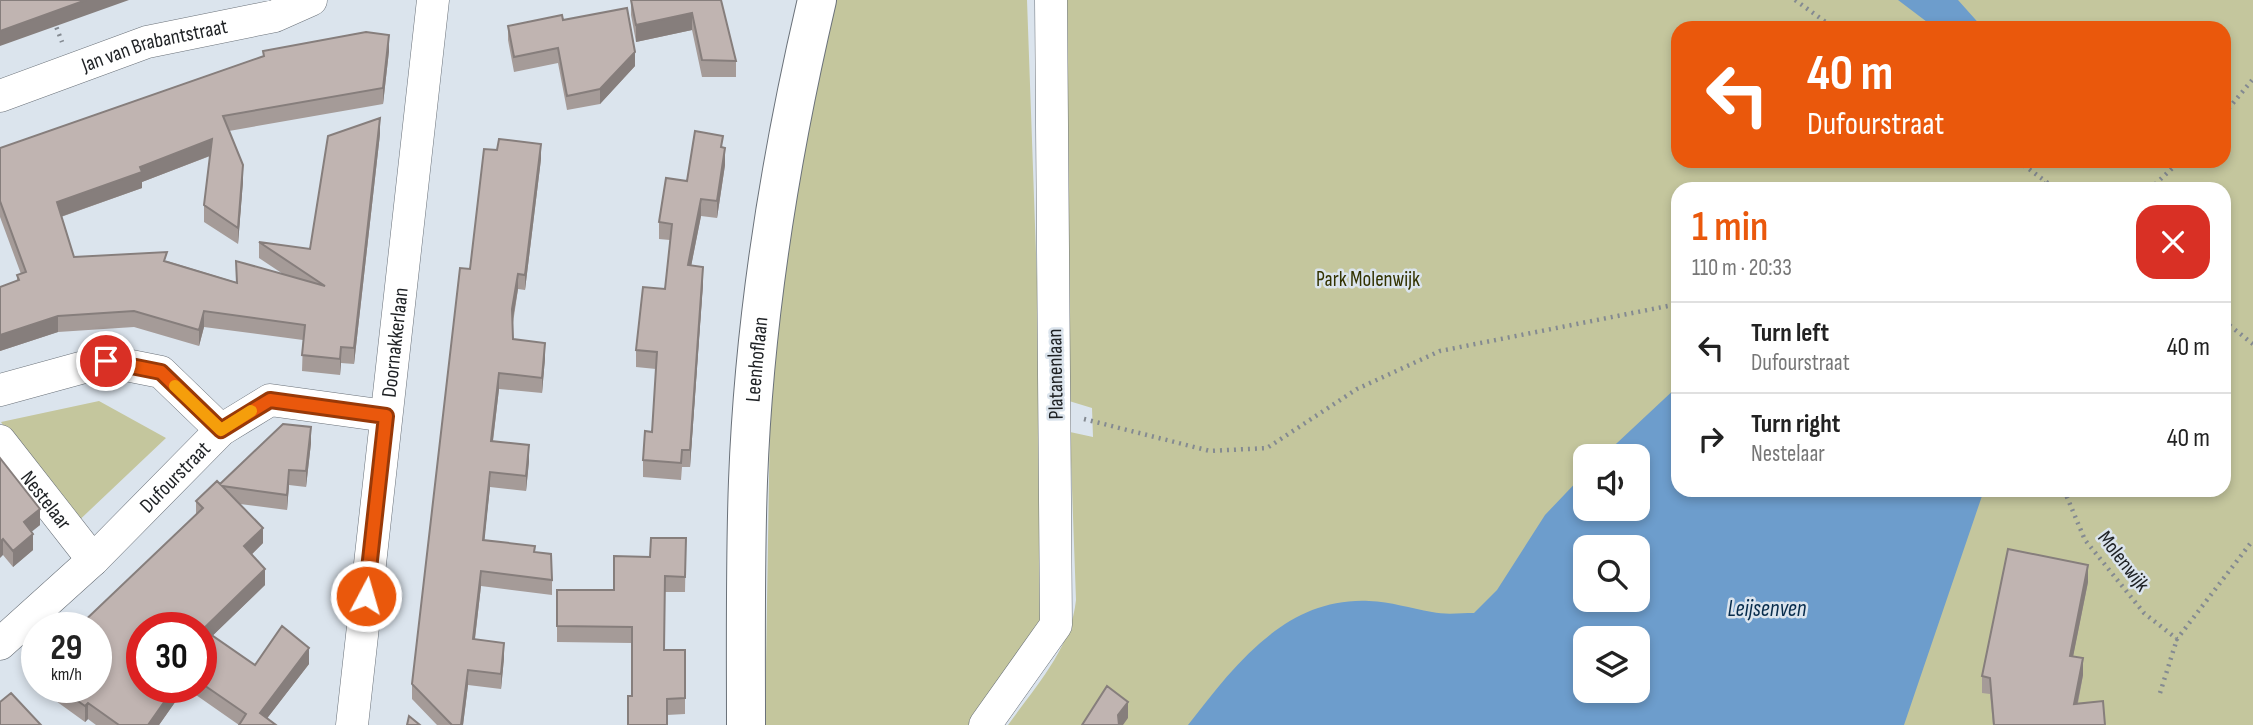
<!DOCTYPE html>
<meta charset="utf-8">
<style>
body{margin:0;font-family:"Sofia Sans Condensed",sans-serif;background:#f6f6f6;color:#222;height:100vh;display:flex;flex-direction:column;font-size:26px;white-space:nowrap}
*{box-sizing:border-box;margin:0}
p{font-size:23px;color:#767676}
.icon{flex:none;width:38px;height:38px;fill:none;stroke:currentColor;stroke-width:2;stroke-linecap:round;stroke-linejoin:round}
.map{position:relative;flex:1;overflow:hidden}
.sheet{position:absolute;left:1671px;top:182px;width:560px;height:315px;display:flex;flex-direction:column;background:#fff;border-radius:21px;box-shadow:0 4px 10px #0003}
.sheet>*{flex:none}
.hud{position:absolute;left:1671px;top:21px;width:560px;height:147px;border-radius:21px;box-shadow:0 4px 10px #0003;background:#ea580c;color:#fff;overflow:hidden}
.buttons{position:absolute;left:1573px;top:444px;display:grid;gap:14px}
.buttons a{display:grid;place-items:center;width:77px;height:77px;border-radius:14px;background:#fff;box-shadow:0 4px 10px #0003;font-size:35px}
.speed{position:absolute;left:21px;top:612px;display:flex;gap:14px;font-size:35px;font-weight:700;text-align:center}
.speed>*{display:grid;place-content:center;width:91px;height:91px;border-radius:50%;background:#fff;box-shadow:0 4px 10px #0003;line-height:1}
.speed small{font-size:18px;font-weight:400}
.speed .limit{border:10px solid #d22;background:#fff;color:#111}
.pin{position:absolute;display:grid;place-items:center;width:60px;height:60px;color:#fff;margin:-30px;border:4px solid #fff;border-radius:50%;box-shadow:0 2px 7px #0007}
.me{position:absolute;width:77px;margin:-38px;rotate:6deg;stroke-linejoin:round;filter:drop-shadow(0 0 5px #0008)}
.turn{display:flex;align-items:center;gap:24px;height:147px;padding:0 21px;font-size:32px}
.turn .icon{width:91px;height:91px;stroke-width:2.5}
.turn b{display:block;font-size:49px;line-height:60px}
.round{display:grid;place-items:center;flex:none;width:74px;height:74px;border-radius:21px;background:#f6f6f6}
.headline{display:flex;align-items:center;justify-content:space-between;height:119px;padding:0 21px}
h1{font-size:42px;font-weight:600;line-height:52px;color:#ea580c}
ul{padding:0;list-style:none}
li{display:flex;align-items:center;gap:21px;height:91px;padding:0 21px;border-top:2px solid #e0e0e0}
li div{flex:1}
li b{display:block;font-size:26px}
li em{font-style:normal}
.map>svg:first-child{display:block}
.green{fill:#c4c69d;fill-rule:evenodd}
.water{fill:#6d9dcc;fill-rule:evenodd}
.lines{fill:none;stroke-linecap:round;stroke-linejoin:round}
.street-casing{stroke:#6a7179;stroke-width:33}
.secondary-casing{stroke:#6a7179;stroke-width:40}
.path{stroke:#848a91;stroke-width:4.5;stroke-dasharray:2 5;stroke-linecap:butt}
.street{stroke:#fff;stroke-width:32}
.secondary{stroke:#fff;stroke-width:38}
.wall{fill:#a59b98}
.shaded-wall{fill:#867e7c}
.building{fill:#c0b4b1;stroke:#867e7c;stroke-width:2}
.route-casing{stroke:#983908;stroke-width:18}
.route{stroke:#ea580c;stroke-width:12}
.slow{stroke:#f59e0b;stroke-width:12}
.labels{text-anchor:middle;stroke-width:5;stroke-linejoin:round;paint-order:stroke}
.street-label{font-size:21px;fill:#1e2124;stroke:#dbe4ed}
.park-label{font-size:21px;fill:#323200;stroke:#dbe4ed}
.water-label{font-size:23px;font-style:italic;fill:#072c4c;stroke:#dbe4ed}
</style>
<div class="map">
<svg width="2253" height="725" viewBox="0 0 2253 725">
<rect width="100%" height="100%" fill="#dbe4ed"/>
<!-- green -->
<path class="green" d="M830 0H1027L1041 394 1043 620 977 725H765L770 417 779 297Z
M1061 0H2253V725H1008C1036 686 1071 648 1076 600L1070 432 1093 437 1092 408 1069 401ZM1678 28H2224V161H1678ZM1678 189H2224V490H1678ZM1586 457H1638V509H1586ZM1586 548H1638V600H1586ZM1586 639H1638V691H1586Z
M99 401 166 438 71 528 1 422Z"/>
<!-- water -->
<path class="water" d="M1898 0H1958L1983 28H1935Z
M1678 386V490H1984L1904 725H1188C1234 666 1285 597 1369 601 1391 602 1410 608 1432 612 1445 615 1461 613 1474 613L1497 590 1545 515 1585 473 1586 509H1638V457H1602ZM1586 548H1638V600H1586ZM1586 639H1638V691H1586Z"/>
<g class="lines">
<!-- street casing -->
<g class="street-casing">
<g id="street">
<path id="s1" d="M0 96 147 42 275 16 311 0"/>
<path d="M0 390 106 361 161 372 221 430"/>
<path id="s2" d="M0 441 93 560"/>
<path id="s3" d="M0 644 93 560 221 430 270 400 386 416"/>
<path id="s4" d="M352 725 433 0"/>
<path d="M985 725 1056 625 1051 0"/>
</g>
</g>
<!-- secondary casing -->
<g class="secondary-casing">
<g id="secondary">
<path id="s5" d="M746 725C746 644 745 562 748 481 754 320 780 158 817 0"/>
</g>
</g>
<!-- path -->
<path class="path" d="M1795 0 1834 28
M54 21 62 42
M2224 114 2253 79
M2018 161 2056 189
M2040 189 2047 182
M2150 189 2180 161
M2224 321 2253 344
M1084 419 1210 451 1267 448 1357 389 1440 351 1678 304
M2064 490 2085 540 2144 613 2177 639 2253 540
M2160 693 2177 639"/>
<!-- street -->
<use href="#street" class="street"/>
<!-- secondary -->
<use href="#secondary" class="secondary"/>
</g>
<!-- wall -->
<path class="wall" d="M631 0H721L736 61V77H702L692 30 636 42 631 15Z
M563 20 635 66 600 104 567 110 558 63 514 72 508 40V26Z
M263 51H389L383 104 229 131 243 181 238 244 204 222V205L210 156 142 182V188L61 217 74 257 167 261 236 282V261L283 274 259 258V242L310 249 380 134 354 364 341 363 340 375 302 371 303 340 204 327 199 346 134 327 58 332 0 351V287L17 281V275L21 274 0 217V148L263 56Z
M723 148 725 165 717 218 701 216 691 266 703 284 690 467H682L681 480 643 477V460L652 432 656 369 636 367V350L665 289 670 240 659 239V222L687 181Z
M541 159 525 290 518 289 513 323V339L545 358 542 393 499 389 493 441 529 461 526 491 490 487 484 540 535 552 552 580V595L481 586 475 639 504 658 501 689 468 685 463 725H437L412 699V684L470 269Z
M311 443 306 487 289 485 287 510 240 504 263 543 251 555 265 585 212 636 255 665 309 664 267 718 239 725 186 688H201V628H142L185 688 159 725H96L88 719 85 722 38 688H96L196 514V501L220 484Z
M0 458 40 525 31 531 33 550 13 567 3 555Z
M686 538 685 592H665L664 650H685V714L667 715 632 696V643L557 642V590H614L650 557Z
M2088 582 2073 656 2083 675 2078 703 2105 725H1993L1990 694 1982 693V676Z
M37 667V687L34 685V670Z"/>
<!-- shaded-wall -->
<path class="shaded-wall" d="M86 0H129L0 46V31Z
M692 13V30L636 42V25Z
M389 35V51L383 104V88Z
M635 52V66L600 104V89Z
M380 118V134L354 364V348Z
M212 139V155L142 182V188L57 218V202L140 167Z
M541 144V159L525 290V275Z
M725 148V165L717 218V201Z
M243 165V181L238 244V228Z
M701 199V216L688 282V265Z
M703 267V284L690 467V450Z
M518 274V289L512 324V309Z
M204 311V327L199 346V330Z
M58 316V332L0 351V335Z
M545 343V358L542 393V378Z
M341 347V363L340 375V359Z
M499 373V389L491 456V441Z
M311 427V443L306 487V471Z
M529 445V461L526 491V476Z
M289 470V485L287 510V495Z
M490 472V487L483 555V540Z
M40 509V525L24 538V522Z
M263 528V543L244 562V546Z
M33 534V550L13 567V551Z
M3 539V555L0 558V542Z
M2088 565V582L2070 672V656Z
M265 569V585L203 645V629Z
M481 571V586L473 654V639Z
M504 643V658L501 689V674Z
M309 648V664L262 725 260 713Z
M2083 658V675L2074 720V704Z
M468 670V685L463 725H461Z
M174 688H185L159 725H148Z
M1128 702V718L1123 725H1118V715Z
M88 703V719L85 722V706Z"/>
<!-- building -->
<path class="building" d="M0 0H86L0 31Z
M631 0H721L736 61 702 60 692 13 636 25Z
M627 8 635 52 600 89 567 96 558 48 514 57 508 26 562 15 563 20Z
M366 32 389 35 383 88 223 116 243 165 238 228 204 205 212 139 140 167 142 172 57 202 74 257 167 252 164 261 237 283 236 261 325 286 259 242 310 249 328 136 380 118 354 348 341 347 340 359 302 355 305 325 204 311 199 330 134 311 58 316 0 335V287L19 280 17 275 26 272 0 201V148L264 56 263 51Z
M695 131 723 136 721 147 725 148 717 201 701 199 688 265 703 267 690 450H682L681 463 643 460 645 431 652 432 657 352 636 350 643 287 665 289 672 224 659 222 666 178 687 181Z
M499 139 541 144 525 275 518 274 512 309 513 339 545 343 542 378 499 373 491 441 529 445 526 476 490 472 483 540 535 546 534 552 551 554 552 580 481 571 473 639 504 643 501 674 468 670 461 725H452L412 684 460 268 470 269 484 149 497 150Z
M283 424 311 427 306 471 289 470 287 495 222 486 263 528 244 546 265 569 203 629 255 665 282 626 309 648 260 713 276 725H239L246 714 201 683V628H142V688H174L148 725H119L88 703 85 706 59 688H96V628H77L203 508 196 501 217 481 220 484Z
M0 458 40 509 24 522 33 534 13 551 3 539 0 542Z
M651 538H686L685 577 665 576 664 650H685V698L667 699V725H628V696H632V627L557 626V590H614V556L650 557Z
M2008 549 2088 565 2070 656 2083 658 2074 704 2103 701 2105 725H1994L1990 678 1982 676Z
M1107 686 1128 702 1118 715 1119 725H1082Z
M11 693 41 725H0V702Z
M409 716 420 725H407Z"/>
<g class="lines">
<!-- route casing -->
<g class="route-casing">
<path id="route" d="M106 361 161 372 221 430 270 400 386 416 366 596"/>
</g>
<!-- route -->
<use href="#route" class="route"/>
<!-- slow -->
<path class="slow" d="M175 386 221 430 251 411"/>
</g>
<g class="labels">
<!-- street labels -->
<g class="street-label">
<text dy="7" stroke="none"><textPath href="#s1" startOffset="163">Jan van Brabantstraat</textPath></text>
<text dy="7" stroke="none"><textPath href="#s4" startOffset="385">Doornakkerlaan</textPath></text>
<text dy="7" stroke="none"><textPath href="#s5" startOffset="366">Leenhoflaan</textPath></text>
<text transform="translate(1055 374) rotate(-91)" y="7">Platanenlaan</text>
<text dy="7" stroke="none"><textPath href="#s3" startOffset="242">Dufourstraat</textPath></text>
<text dy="7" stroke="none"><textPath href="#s2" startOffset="75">Nestelaar</textPath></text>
<text transform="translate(2124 561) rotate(52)" y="7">Molenwijk</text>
</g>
<!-- park labels -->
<g class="park-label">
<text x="1368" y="286">Park Molenwijk</text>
</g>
<!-- water labels -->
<g class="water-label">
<text x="1767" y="616">Leijsenven</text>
</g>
</g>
</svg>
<div class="buttons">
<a><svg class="icon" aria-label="sound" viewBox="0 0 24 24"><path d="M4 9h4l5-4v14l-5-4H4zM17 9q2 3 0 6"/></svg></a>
<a><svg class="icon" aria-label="search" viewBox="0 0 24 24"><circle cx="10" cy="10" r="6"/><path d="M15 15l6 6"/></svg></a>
<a><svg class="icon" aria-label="layers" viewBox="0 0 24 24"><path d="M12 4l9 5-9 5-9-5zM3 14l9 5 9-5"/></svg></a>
</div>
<div class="speed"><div>29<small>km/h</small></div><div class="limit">30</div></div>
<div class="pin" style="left:106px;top:361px;background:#d93025"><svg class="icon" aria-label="arrive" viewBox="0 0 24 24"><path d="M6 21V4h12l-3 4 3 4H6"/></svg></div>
<svg class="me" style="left:366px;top:596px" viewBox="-20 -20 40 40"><circle r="17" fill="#ea580c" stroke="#fff" stroke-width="3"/><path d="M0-11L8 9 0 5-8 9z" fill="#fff"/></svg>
<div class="hud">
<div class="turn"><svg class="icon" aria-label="left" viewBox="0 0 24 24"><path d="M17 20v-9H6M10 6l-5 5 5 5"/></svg><div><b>40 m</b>Dufourstraat</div></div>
</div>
<section class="sheet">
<div class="headline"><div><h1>1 min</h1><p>110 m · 20:33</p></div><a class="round" style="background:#d93025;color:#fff"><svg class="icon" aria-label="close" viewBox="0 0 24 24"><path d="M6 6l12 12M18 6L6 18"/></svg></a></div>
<ul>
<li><svg class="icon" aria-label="left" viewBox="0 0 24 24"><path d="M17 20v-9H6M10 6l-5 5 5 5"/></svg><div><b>Turn left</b><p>Dufourstraat</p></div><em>40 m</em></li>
<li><svg class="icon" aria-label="right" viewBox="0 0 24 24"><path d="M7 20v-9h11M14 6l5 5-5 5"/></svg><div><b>Turn right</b><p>Nestelaar</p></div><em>40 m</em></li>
</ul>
</section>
</div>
